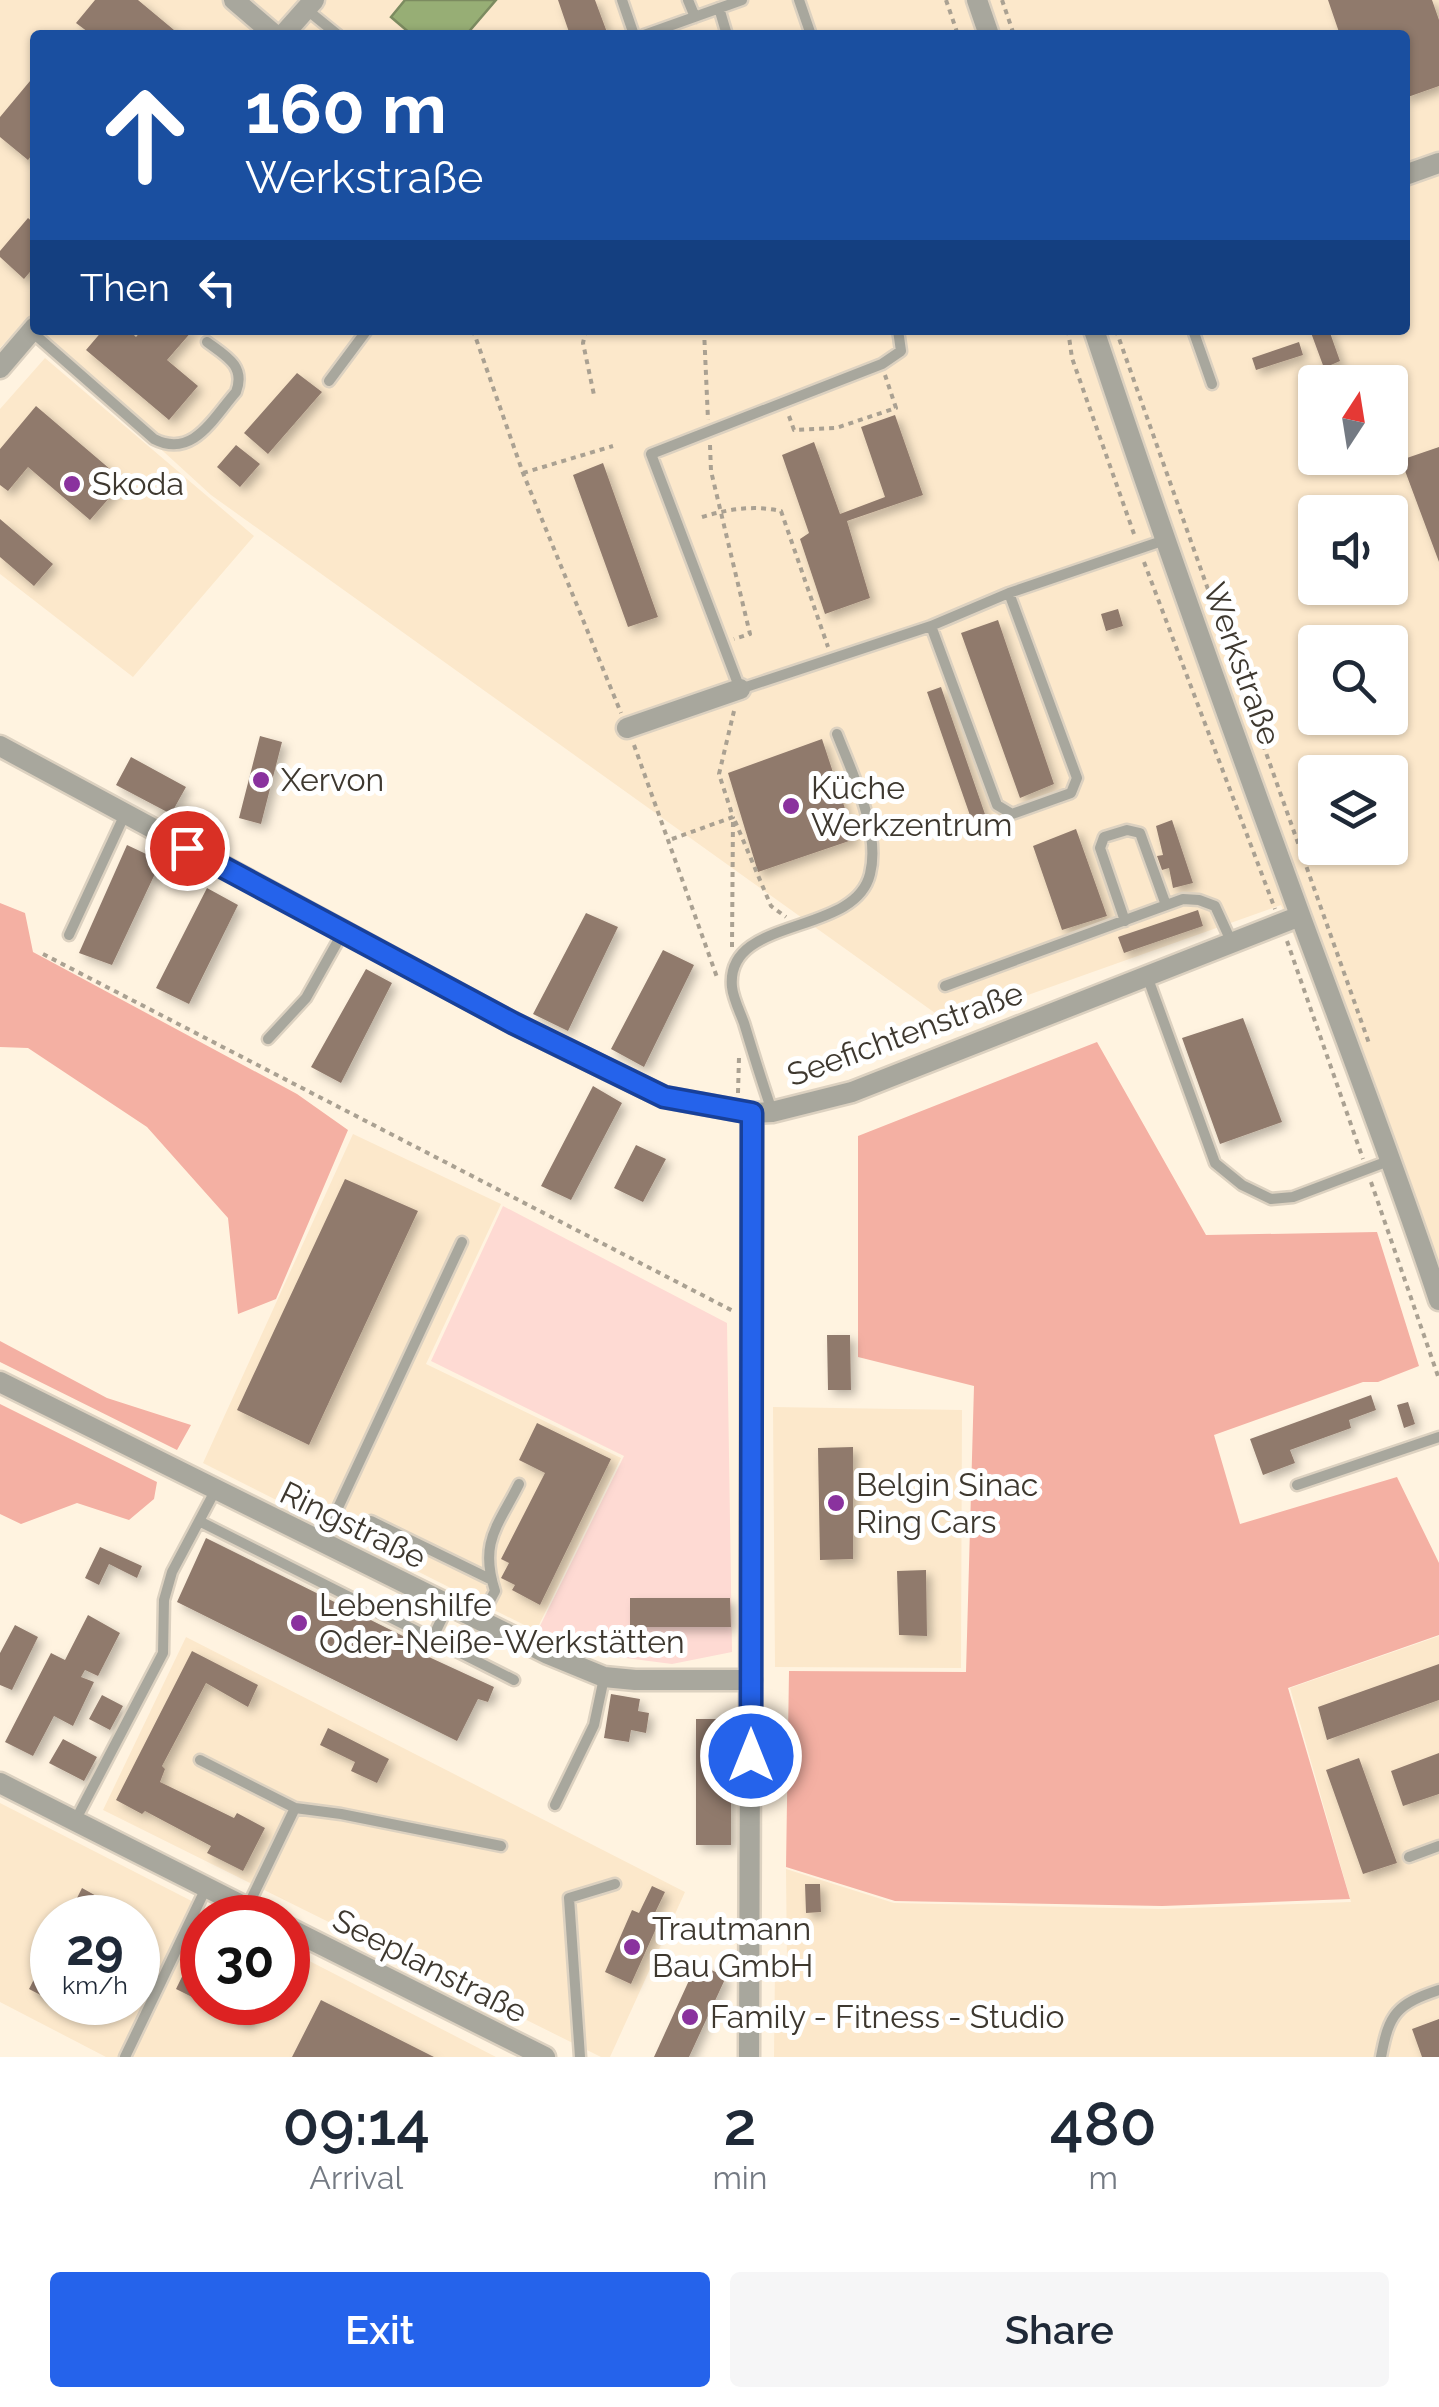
<!DOCTYPE html>
<meta charset="utf-8">
<style>
body{margin:0;font-family:Raleway,sans-serif;background:#f6f6f7;color:#1f2937;height:100vh;display:flex;flex-direction:column;font-size:38px;white-space:nowrap}
*{box-sizing:border-box;margin:0}
p{font-size:32px;color:#747a83}
.icon{flex:none;width:55px;height:55px;fill:none;stroke:currentColor;stroke-width:2;stroke-linecap:round;stroke-linejoin:round}
.map{position:relative;height:2057px;overflow:hidden}
.panel{display:flex;flex-direction:column;background:#fff;flex:1}
.panel>*{flex:none}
.hud{position:absolute;left:30px;top:30px;width:1380px;height:305px;border-radius:10px;box-shadow:0 2px 8px #0004;background:#1a4fa0;color:#fff;overflow:hidden}
.needle{width:65px;rotate:12deg}
.fabs{position:absolute;left:1298px;top:365px;display:grid;gap:20px}
.fabs a{display:grid;place-items:center;width:110px;height:110px;border-radius:10px;background:#fff;box-shadow:0 2px 8px #0004;font-size:50px}
.speed{position:absolute;left:30px;top:1895px;display:flex;gap:20px;font-size:50px;font-weight:700;text-align:center}
.speed>*{display:grid;place-content:center;width:130px;height:130px;border-radius:50%;background:#fff;box-shadow:0 2px 8px #0004;line-height:1}
.speed small{font-size:25px;font-weight:400}
.speed .limit{border:15px solid #d22;background:#fff;color:#111}
.pin{position:absolute;display:grid;place-items:center;width:85px;height:85px;color:#fff;margin:-42px;border:5px solid #fff;border-radius:50%;box-shadow:0 2px 10px #0007}
.me{position:absolute;width:110px;margin:-55px;rotate:0deg;stroke-linejoin:round;filter:drop-shadow(0 0 8px #0008)}
.turn{display:flex;align-items:center;gap:35px;height:210px;padding:0 50px;font-size:45px}
.turn .icon{width:130px;height:130px;stroke-width:2.5}
.turn b{display:block;font-size:70px;line-height:85px}
.then{display:flex;align-items:center;height:95px;padding:0 50px;background:#0003;gap:20px;font-size:38px}
.eta{display:flex;justify-content:space-evenly;align-items:center;height:170px;text-align:center}
.eta b{font-size:60px;font-weight:600;line-height:70px}
.primary-button{display:flex;gap:20px;margin-top:auto;padding:20px 50px}
.primary-button a{flex:1;height:115px;border-radius:10px;background:#2563eb;color:#fff;font-size:40px;font-weight:600;line-height:115px;text-align:center}
.primary-button a+a{background:#f6f6f7;color:#1f2937}
.map>svg:first-child{display:block}
.built{fill:#fce8cb;fill-rule:evenodd}
.green{fill:#fedad3}
.forest{fill:#f4b0a3}
.water{fill:#97ae75;stroke:#7c8b60;stroke-width:2.5}
.building{fill:#907a6c;filter:url(#shadow)}
.lines{fill:none;stroke-linecap:round;stroke-linejoin:round}
.service-casing{stroke:#dcd1c0;stroke-width:15}
.minor-casing{stroke:#dcd1c0;stroke-width:25}
.path{stroke:#aaa192;stroke-width:4;stroke-dasharray:5 5;stroke-linecap:butt}
.service{stroke:#a8a79d;stroke-width:10}
.minor{stroke:#a8a79d;stroke-width:20}
.route-casing{stroke:#184099;stroke-width:25}
.route{stroke:#2563eb;stroke-width:18}
.poi-dot{fill:#8a329e;stroke:#fff;stroke-width:4}
.labels{text-anchor:middle;stroke-width:10;stroke-linejoin:round;paint-order:stroke}
.poi-label{font-size:32px;fill:#3e382f;stroke:#fff;text-anchor:start}
.street-label{font-size:32px;fill:#3e382f;stroke:#fff}
</style>
<div class="map">
<svg width="1439" height="2057" viewBox="0 0 1439 2057">
<defs>
<filter id="shadow"><feDropShadow dx="5" dy="5" stdDeviation="5" flood-color="#0004"/></filter>
</defs>
<rect width="100%" height="100%" fill="#fff3e0"/>
<!-- built -->
<path class="built" d="M0 0H1439V1288L1281 905 949 1023 211 495 23 323 0 348ZM35 35H1405V330H35ZM1315 382H1390V458H1315ZM1315 512H1390V588H1315ZM1315 642H1390V718H1315ZM1315 772H1390V848H1315Z
M45 358 254 536 133 677 0 574V409Z
M353 1134 501 1204 426 1364 621 1458 536 1631 203 1463Z
M773 1407 962 1410 961 1668 775 1667Z
M1439 1636V2057H774L775 1966H787L786 1869 894 1903 1162 1909 1351 1902 1290 1688Z
M186 1637 685 1892 610 2057H601L103 1810Z
M0 1803 223 1917 202 1918V2002H288V1950L496 2057H106L0 2002ZM52 1918H138V2002H52Z"/>
<!-- green -->
<path class="green" d="M503 1206 727 1323 732 1652 672 1664 595 1654 538 1630 624 1456 431 1361Z"/>
<!-- forest -->
<path class="forest" d="M0 903 25 913 33 952 297 1094 348 1130 276 1299 238 1314 228 1218 147 1127 28 1048 0 1047Z
M1097 1042 1206 1235 1377 1232 1419 1366 1378 1382H1363L1214 1435 1240 1524 1397 1477 1439 1563V1635L1288 1688 1350 1899 1162 1906 895 1901 786 1867 789 1671 966 1672 974 1386 858 1357V1136Z
M0 1341 107 1398 191 1425 177 1450 0 1362Z
M0 1404 157 1482 154 1499 129 1520 77 1503 21 1524 0 1514Z"/>
<!-- water -->
<path class="water" d="M405 0H496L466 35H412L391 17Z"/>
<!-- building -->
<path class="building" d="M95 0H138L180 35H92L76 23Z
M558 0H595L608 35H570Z
M1328 0H1432L1439 20V86L1405 98V35H1340Z
M35 75V151L28 160 0 137V117Z
M28 218 35 224V266L24 279 0 257V251Z
M103 330H129L136 337 142 330H193L167 360 198 386 169 420 86 350Z
M1310 330H1329L1340 361 1324 368Z
M1299 342 1303 355 1256 370 1252 358Z
M297 373 322 392 268 454 244 433Z
M36 406 124 481 90 520 28 467 8 491 0 485V449Z
M895 415 923 495 847 521 870 598 825 614 800 539 809 533 782 455 814 442 840 514 885 497 861 427Z
M236 445 260 464 240 487 217 467Z
M1439 447V562L1401 460Z
M603 463 658 617 628 627 573 475Z
M0 519 53 564 34 586 0 557Z
M1118 609 1123 626 1106 631 1101 614Z
M998 620 1054 784 1020 798 961 633Z
M941 687 987 820 973 824 927 692Z
M260 736 282 742 261 824 239 818Z
M822 739 855 839 758 872 728 773Z
M131 757 186 787 171 814 116 785Z
M1172 820 1193 883 1173 888 1169 868 1162 870 1157 856 1163 855 1156 826Z
M1076 829 1107 916 1062 930 1033 846Z
M127 845 161 861 112 965 79 953Z
M207 888 238 905 189 1004 156 988Z
M1198 910 1203 926 1124 953 1118 937Z
M586 913 618 927 568 1031 533 1014Z
M663 950 694 965 644 1067 611 1049Z
M366 969 392 983 341 1083 311 1067Z
M1243 1018 1282 1122 1220 1144 1182 1038Z
M593 1086 622 1103 571 1200 541 1186Z
M636 1145 666 1159 643 1202 614 1188Z
M345 1179 418 1211 309 1445 237 1410Z
M827 1335H850L851 1390H828Z
M1371 1395 1376 1410 1349 1420 1351 1428 1290 1450 1295 1463 1263 1475 1250 1439Z
M1408 1402 1415 1424 1404 1428 1397 1405Z
M537 1423 611 1459 540 1605 512 1590 515 1585 501 1578 509 1563 501 1559 545 1473 519 1460Z
M853 1447V1559L820 1560 818 1448Z
M206 1538 421 1645 418 1652 494 1687 488 1702 478 1699 457 1741 177 1602Z
M100 1547 142 1566 137 1578 109 1564 99 1585 85 1578Z
M926 1570 927 1636 899 1635 897 1571Z
M630 1598H730L731 1627H630Z
M88 1615 120 1633 98 1676 85 1670 81 1677 94 1682 73 1726 54 1716 33 1756 5 1742 51 1653 65 1660Z
M15 1625 38 1637 12 1690 0 1685V1653Z
M192 1651 258 1685 248 1707 206 1683 162 1766 165 1769 160 1782 234 1818 237 1813 265 1828 243 1871 207 1853 211 1846 145 1811 142 1814 116 1800Z
M1439 1664V1700L1327 1740 1318 1707Z
M611 1694 640 1699 638 1711 649 1713 646 1733 631 1730 629 1742 604 1738Z
M102 1695 123 1706 110 1730 89 1719Z
M696 1719H731V1845H696Z
M328 1728 389 1759 377 1783 351 1771 355 1762 320 1745Z
M63 1739 97 1757 84 1781 49 1763Z
M1439 1753V1794L1403 1806 1391 1771Z
M1359 1758 1397 1863 1363 1874 1326 1770Z
M805 1884H820L821 1912 806 1913Z
M652 1886 665 1892 652 1919 659 1922 631 1984 605 1972 632 1910 639 1913Z
M82 1888 109 1903 102 1918H67Z
M199 1942 202 1944V2002H259L248 2025 176 1989Z
M52 1944V2001L29 1989Z
M697 1963 726 1977 689 2057H654Z
M321 2000 434 2057H292Z
M1439 2019V2057H1422L1412 2029Z"/>
<g class="lines">
<!-- service casing -->
<g class="service-casing">
<path id="service" d="M622 0 634 35
M688 0 695 17
M799 0 811 35
M719 8 727 35
M306 9 338 35
M644 35 742 0
M898 330 901 351 882 364 651 454 740 689 931 626 1009 593 1165 540
M1193 330 1212 384
M32 332 154 439C193 459 213 418 236 392 246 366 226 356 207 342
M329 381 367 330
M931 626 997 805 1012 814 1071 793 1077 778 1009 593
M1125 921 1100 848 1104 837 1127 830 1140 833 1166 905
M69 935 125 814
M1147 976 1215 1163 1242 1185 1271 1199 1293 1197 1391 1160
M945 986 1183 899 1199 900 1215 906 1231 941
M268 1039 306 998 343 932
M772 1111C762 1082 753 1053 744 1023 740 1012 733 998 732 987 725 915 855 937 870 874 881 831 852 773 837 734
M1297 1485 1439 1437
M199 1521 514 1680
M371 1521 492 1580
M322 1542 462 1242
M480 1620 495 1591C479 1542 498 1526 519 1484
M432 1639 449 1604
M200 1760 295 1808 247 1908
M555 1805 594 1725 604 1678
M295 1808 341 1814 501 1846
M75 1821 163 1653 164 1600 172 1572 215 1491
M1409 1857 1439 1846
M125 2057 206 1888
M580 2057 569 1898 615 1884
M1381 2057C1389 2013 1397 2004 1439 1990"/>
</g>
<!-- minor casing -->
<g class="minor-casing">
<path id="minor" d="M234 0 275 35
M977 0 989 35
M283 35 314 0
M1405 175 1439 163
M1094 330C1159 526 1229 721 1300 915 1347 1043 1396 1170 1439 1300
M0 368 35 327
M627 728 740 689
M0 746 513 1023 664 1097 752 1113 772 1112 852 1092 1300 916
M0 1382 548 1654 604 1677 635 1680H751
M0 1783 267 1918
M288 1928 545 2057
M749 2057 752 1113"/>
</g>
<!-- path -->
<path class="path" d="M946 0 958 35
M1002 0 1014 35
M473 330 523 473 621 713
M586 330 583 343 594 395
M704 330 708 420
M1068 330 1072 358 1134 534
M1116 330 1370 1046
M789 416 794 430 836 428 896 408 885 375
M710 445 711 471 750 634 734 639
M523 473 613 446
M702 517C728 509 754 505 781 511L828 647
M1144 562 1275 909
M634 745 718 980
M735 821 771 906 786 917
M672 839 733 817 719 774 734 711
M1287 941 1363 1159
M732 947 733 817
M43 954 733 1311
M738 1093 739 1057
M1371 1182 1439 1379"/>
<!-- service -->
<use href="#service" class="service"/>
<!-- minor -->
<use href="#minor" class="minor"/>
</g>
<g class="lines">
<!-- route casing -->
<g class="route-casing">
<path id="route" d="M187 848 513 1023 664 1097 752 1113 751 1756"/>
</g>
<!-- route -->
<use href="#route" class="route"/>
</g>
<!-- markers -->
<g class="poi-dot">
<circle cx="72" cy="484" r="10"/>
<circle cx="261" cy="780" r="10"/>
<circle cx="791" cy="806" r="10"/>
<circle cx="836" cy="1503" r="10"/>
<circle cx="299" cy="1623" r="10"/>
<circle cx="632" cy="1947" r="10"/>
<circle cx="690" cy="2017" r="10"/>
</g>
<g class="labels">
<!-- poi labels -->
<g class="poi-label">
<text x="92" y="495">Skoda</text>
<text x="281" y="791">Xervon</text>
<text x="811" y="799">Küche<tspan x="811" dy="37">Werkzentrum</tspan></text>
<text x="856" y="1496">Belgin Sinac<tspan x="856" dy="37">Ring Cars</tspan></text>
<text x="319" y="1616">Lebenshilfe<tspan x="319" dy="37">Oder-Neiße-Werkstätten</tspan></text>
<text x="652" y="1940">Trautmann<tspan x="652" dy="37">Bau GmbH</tspan></text>
<text x="710" y="2028">Family - Fitness - Studio</text>
</g>
<!-- street labels -->
<g class="street-label">
<text transform="translate(1242 664) rotate(70)" y="11">Werkstraße</text>
<text transform="translate(905 1034) rotate(-20)" y="11">Seefichtenstraße</text>
<text transform="translate(353 1525) rotate(26)" y="11">Ringstraße</text>
<text transform="translate(430 1966) rotate(27)" y="11">Seeplanstraße</text>
</g>
</g>
</svg>
<div class="fabs">
<a><svg class="needle" viewBox="-14 -14 28 28"><path d="M0-13l5 13h-10z" fill="#e53935"/><path d="M0 13l5-13h-10z" fill="#747a83"/></svg></a>
<a><svg class="icon" aria-label="sound" viewBox="0 0 24 24"><path d="M4 9h4l5-4v14l-5-4H4zM17 9q2 3 0 6"/></svg></a>
<a><svg class="icon" aria-label="search" viewBox="0 0 24 24"><circle cx="10" cy="10" r="6"/><path d="M15 15l6 6"/></svg></a>
<a><svg class="icon" aria-label="layers" viewBox="0 0 24 24"><path d="M12 4l9 5-9 5-9-5zM3 14l9 5 9-5"/></svg></a>
</div>
<div class="speed"><div>29<small>km/h</small></div><div class="limit">30</div></div>
<div class="pin" style="left:187px;top:848px;background:#d93025"><svg class="icon" aria-label="arrive" viewBox="0 0 24 24"><path d="M6 21V4h12l-3 4 3 4H6"/></svg></div>
<svg class="me" style="left:751px;top:1756px" viewBox="-20 -20 40 40"><circle r="17" fill="#2563eb" stroke="#fff" stroke-width="3"/><path d="M0-11L8 9 0 5-8 9z" fill="#fff"/></svg>
<div class="hud">
<div class="turn"><svg class="icon" aria-label="ahead" viewBox="0 0 24 24"><path d="M12 20V5M6 11l6-6 6 6"/></svg><div><b>160 m</b>Werkstraße</div></div>
<div class="then">Then<svg class="icon" aria-label="left" viewBox="0 0 24 24"><path d="M17 20v-9H6M10 6l-5 5 5 5"/></svg></div>
</div>
</div>
<section class="panel">
<div class="eta">
<div><b>09:14</b><p>Arrival</p></div>
<div><b>2</b><p>min</p></div>
<div><b>480</b><p>m</p></div>
</div>
<div class="primary-button"><a>Exit</a><a>Share</a></div>
</section>
